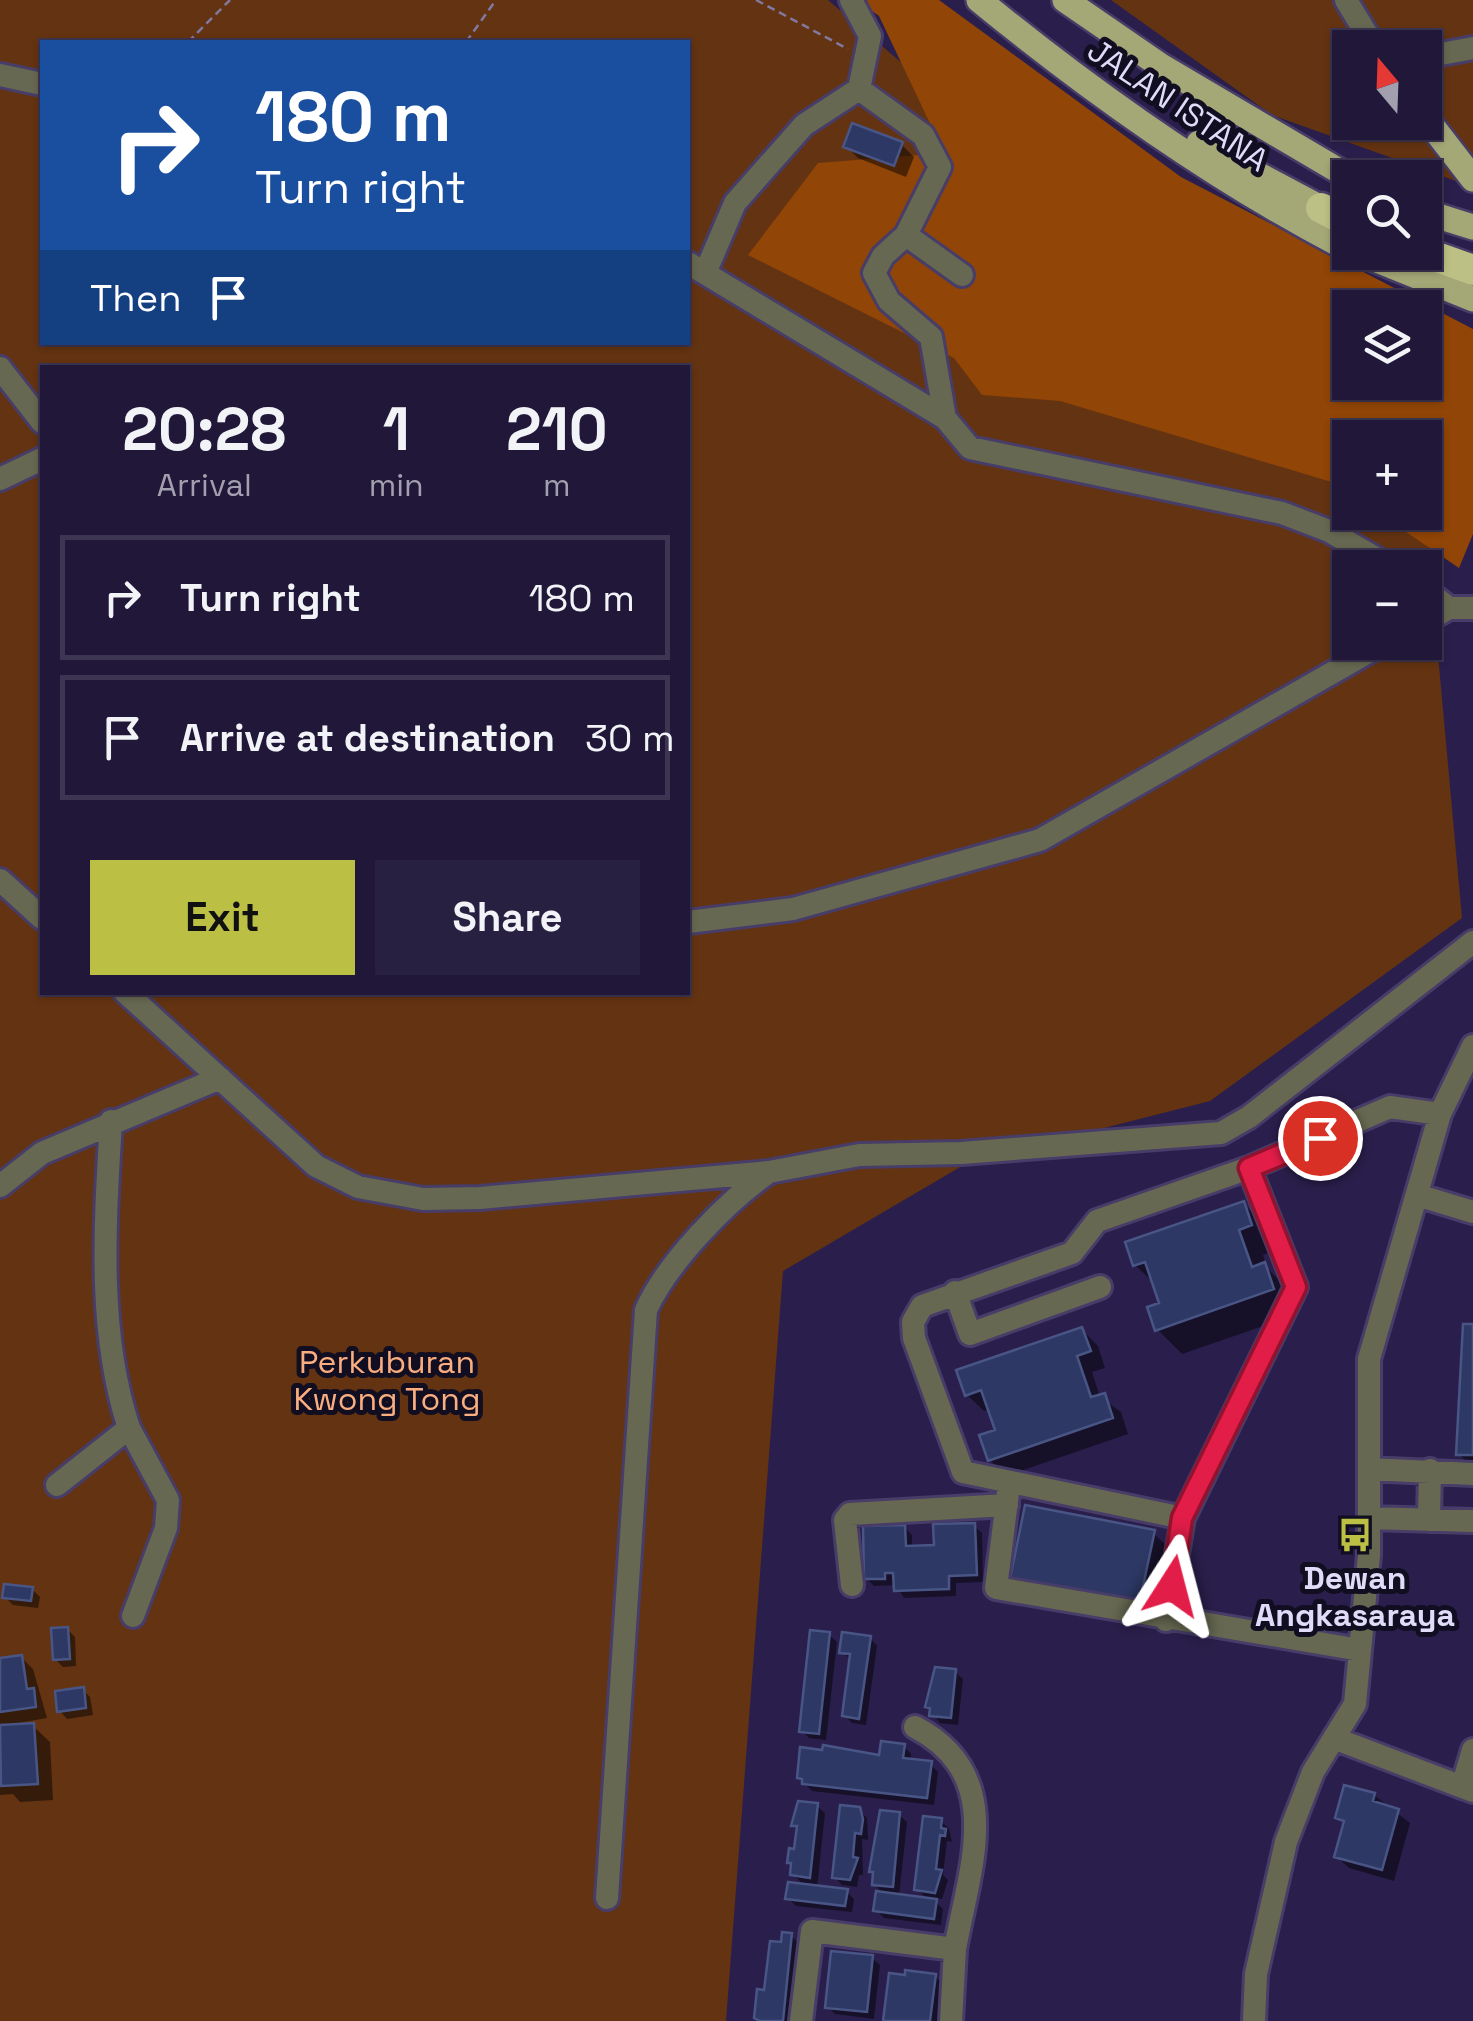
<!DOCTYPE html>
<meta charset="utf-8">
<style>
body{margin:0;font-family:"Space Grotesk",sans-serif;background:#282041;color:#f1f3f6;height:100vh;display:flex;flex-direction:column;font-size:38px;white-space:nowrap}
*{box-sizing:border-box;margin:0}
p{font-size:32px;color:#a29fae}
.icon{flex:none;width:55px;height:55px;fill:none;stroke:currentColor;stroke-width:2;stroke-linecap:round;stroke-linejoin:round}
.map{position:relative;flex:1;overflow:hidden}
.sheet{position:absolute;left:40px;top:365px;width:650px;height:630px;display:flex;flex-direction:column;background:#201739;border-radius:0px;box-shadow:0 2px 8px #0004,0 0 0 2px #3d3653}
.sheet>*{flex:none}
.top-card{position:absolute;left:40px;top:40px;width:650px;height:305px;border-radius:0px;box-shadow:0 2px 8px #0004,0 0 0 2px #3d3653;background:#1a4fa0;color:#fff;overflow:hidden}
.needle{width:65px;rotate:341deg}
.tools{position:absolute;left:1332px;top:30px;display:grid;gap:20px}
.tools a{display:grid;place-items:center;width:110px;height:110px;border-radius:0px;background:#201739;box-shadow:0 2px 8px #0004,0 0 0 2px #3d3653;font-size:50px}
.pin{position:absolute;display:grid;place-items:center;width:85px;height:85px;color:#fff;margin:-42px;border:5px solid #fff;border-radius:50%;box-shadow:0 2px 10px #0007}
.me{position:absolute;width:110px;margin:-55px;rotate:9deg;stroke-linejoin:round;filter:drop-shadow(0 0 8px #0008)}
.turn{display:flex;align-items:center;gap:35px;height:210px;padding:0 50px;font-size:45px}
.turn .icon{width:130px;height:130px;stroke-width:2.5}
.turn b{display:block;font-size:70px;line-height:85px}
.then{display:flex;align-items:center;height:95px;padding:0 50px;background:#0003;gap:20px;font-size:38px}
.eta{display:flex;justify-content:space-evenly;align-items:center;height:170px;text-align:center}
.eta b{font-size:60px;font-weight:700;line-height:70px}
.primary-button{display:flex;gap:20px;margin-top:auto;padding:20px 50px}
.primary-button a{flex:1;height:115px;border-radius:0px;background:#bbc045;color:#111;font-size:40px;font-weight:700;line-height:115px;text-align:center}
.primary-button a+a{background:#282041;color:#f1f3f6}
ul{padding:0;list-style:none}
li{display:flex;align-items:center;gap:30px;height:125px;margin:0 20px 15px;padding:0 30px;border:5px solid #3d3653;border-radius:0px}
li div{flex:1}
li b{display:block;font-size:38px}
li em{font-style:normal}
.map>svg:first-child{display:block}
.green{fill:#643311;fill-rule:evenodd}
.forest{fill:#914506;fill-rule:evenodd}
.shadow{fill:#0007}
.building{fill:#2d3865;stroke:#485585;stroke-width:2.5}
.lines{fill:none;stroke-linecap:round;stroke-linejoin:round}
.minor-casing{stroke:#473d68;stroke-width:28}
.major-casing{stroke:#473d68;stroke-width:30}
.highway-casing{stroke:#473d68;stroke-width:35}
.path{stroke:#81799f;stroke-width:2.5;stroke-dasharray:8 5;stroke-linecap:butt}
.minor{stroke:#666851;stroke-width:22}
.major{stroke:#a4a776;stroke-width:25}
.highway{stroke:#bcc084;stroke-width:30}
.route-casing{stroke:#92132f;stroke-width:25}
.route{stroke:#e11d48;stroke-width:18}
.labels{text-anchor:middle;stroke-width:10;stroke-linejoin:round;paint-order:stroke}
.street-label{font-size:32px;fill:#dfdbf8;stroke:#120e21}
.park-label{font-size:32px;fill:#faae80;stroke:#120e21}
.poi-label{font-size:32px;font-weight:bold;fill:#dfdbf8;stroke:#120e21}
</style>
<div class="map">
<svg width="1473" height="2021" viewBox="0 0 1473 2021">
<rect width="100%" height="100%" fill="#2a1f4c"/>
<!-- green -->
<path class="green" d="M0 0H828L1350 445V512H1425L1462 918 1210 1101 967 1163 783 1271 726 2021H0ZM42 42H688V342H42ZM42 368H688V992H42ZM1350 568H1425V642H1350Z
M1111 0H1473V187L1272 115ZM1350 48H1425V122H1350Z"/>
<!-- forest -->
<path class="forest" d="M857 0H939L1181 177 1473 329V534L1459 568 1378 513 1425 512V438H1350V493L1335 483 1060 401 982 395 954 358 748 255 818 163 944 153 879 16ZM1350 308H1425V382H1350Z"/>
<!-- shadow -->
<path class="shadow" d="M902 145 914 157 906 177 858 158 846 146Z
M1244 1204 1268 1229 1276 1250 1263 1255 1267 1268 1289 1290 1298 1314 1182 1354 1157 1329 1162 1304 1156 1285 1135 1265Z
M1473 1326V1468L1459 1454Z
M1082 1330 1098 1346 1105 1368 1092 1372 1100 1397 1121 1412 1128 1434 1006 1476 990 1460 998 1431 990 1409 984 1411 967 1395Z
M974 1526 982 1533 983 1582 956 1583V1596L904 1598 896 1585 874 1586 866 1578 904 1527 912 1535V1548H936Z
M1153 1533 1170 1549 1154 1625 1028 1600Z
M32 1589 40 1597 38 1608 13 1605 5 1597Z
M67 1629 75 1637 76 1666 63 1667 55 1659Z
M829 1635 837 1642 826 1740 809 1738 802 1731Z
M870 1638 877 1646 866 1725 852 1723 844 1715 852 1660 841 1652Z
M21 1657 33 1669 47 1718 18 1723V1727L33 1726 50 1742 53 1800 20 1802 13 1794 0 1795V1660Z
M955 1672 963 1679 958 1725 940 1723 927 1706Z
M83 1690 90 1697 93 1715 67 1719 60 1711Z
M904 1746 911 1754 910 1762 930 1764 938 1772 934 1805 812 1791 799 1777 824 1753 881 1758Z
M1374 1795 1410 1823 1394 1881 1349 1868 1336 1856 1345 1825 1338 1817Z
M817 1806 825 1813 817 1888 846 1891 854 1899 852 1912 796 1906 788 1898 805 1886 793 1874 799 1830 793 1825Z
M859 1810 867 1818 868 1840 862 1839 863 1875H859L857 1887 842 1885 835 1877Z
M899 1815 907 1822 899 1896 928 1900 917 1889 941 1821 949 1829 952 1842 947 1841 943 1875 948 1880 942 1899 932 1898 943 1909 941 1925 884 1918 876 1910 885 1895 874 1884 871 1871 877 1862V1826Z
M791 1936 799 1943 791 2021H761L783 1945Z
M872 1958 880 1965 874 2019 835 2014 828 2007Z
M935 1976 943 1984 938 2021H885Z"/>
<!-- building -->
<path class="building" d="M852 123 903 142 894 166 843 147Z
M1244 1201 1252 1225 1239 1230 1252 1267 1265 1262 1274 1289 1155 1331 1147 1307 1159 1303 1145 1262 1133 1266 1125 1242Z
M1463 1324H1473V1455H1456Z
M1082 1327 1091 1351 1077 1356 1091 1397 1105 1393 1113 1418 988 1461 979 1435 995 1430 981 1390 965 1396 956 1370Z
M1025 1505 1155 1530 1138 1610 1009 1584Z
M975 1523 977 1575 949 1576V1589L894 1591 893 1573H885V1579H864L863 1526 905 1525 906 1546 934 1545 933 1524Z
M4 1584 33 1587 31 1601 2 1598Z
M68 1627 70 1659 53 1660 51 1628Z
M810 1630 830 1632 819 1734 799 1732Z
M842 1632 871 1636 859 1719 842 1716 850 1654 839 1653Z
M22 1655 27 1689 34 1688 36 1707 0 1712V1658Z
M935 1667 956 1669 951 1718 929 1716 930 1708 925 1707Z
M84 1687 86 1708 57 1712 55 1691Z
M34 1723 38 1784 1 1786 0 1725Z
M881 1741 905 1744 903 1758 932 1761 927 1798 802 1784V1779L797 1778 800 1747 822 1750 823 1745 879 1755Z
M1344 1785 1375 1793 1373 1801 1399 1809 1382 1870 1334 1857 1344 1821 1335 1818Z
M798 1801 818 1803 810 1878 790 1875 791 1863H787L789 1848 794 1849 797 1826H791Z
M840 1805 860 1807 863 1819 861 1834 855 1833 853 1857 858 1858 850 1880 832 1878Z
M880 1810 900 1812 893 1887 872 1885 873 1872H869Z
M923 1816 942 1818 941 1828 946 1829 945 1836 940 1835 936 1869 942 1870 935 1893 914 1890Z
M788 1882 848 1889 845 1906 785 1899Z
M876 1891 937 1899 934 1919 873 1911Z
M782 1932 792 1933 783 2021H760L754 2018 757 1989 764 1990 770 1941 781 1942Z
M831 1951 873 1955 867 2012 825 2008Z
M905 1970 936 1974 930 2021H883L889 1973 905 1975Z"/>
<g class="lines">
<!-- minor casing -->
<g class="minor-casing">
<path id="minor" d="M851 0 870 36 859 89 923 135 940 167 906 235 962 275
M1346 0 1375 48
M1425 57 1473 48
M0 75 42 84
M906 235 883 256 874 273 889 301 931 337 945 418
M688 263 945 418 970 448 1282 513 1329 531 1393 568
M706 271 735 203 804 125 859 89
M0 368 42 422
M0 479 42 459
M1425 589 1449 608
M1425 622 1449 608H1472
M0 880 42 918
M688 922 793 909 1040 840 1386 642
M125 992 316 1166 358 1187 423 1199 480 1198 769 1172 859 1155 961 1153 1221 1133 1249 1117 1473 942
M0 1186 42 1153 220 1078
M1417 1195 1473 1212
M955 1292 970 1334 1100 1287
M129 1428 168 1500 166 1528 133 1616
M1369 1469 1473 1474
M57 1485 129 1428C97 1331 105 1223 111 1121
M1009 1485 996 1588 1360 1650
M1183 1518 963 1472 914 1338 913 1322 922 1306 1072 1253 1097 1221 1249 1168 1390 1107 1440 1114
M1369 1518 1473 1521
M1429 1520 1430 1470
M852 1585 845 1520 850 1514 1007 1505
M1166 1620 1183 1518 1296 1287 1249 1168
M915 1727C1007 1775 970 1866 955 1949
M1336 1739 1473 1791
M1462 1787 1473 1750
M607 1898 646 1310C667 1263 726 1202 769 1172
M801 2021 812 1931 955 1949 951 2021
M1254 2021 1256 1974 1286 1842 1313 1772 1355 1704 1369 1555V1359L1440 1114 1473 1046"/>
</g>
<!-- major casing -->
<g class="major-casing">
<path id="major" d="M979 0C1094 94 1218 182 1350 250
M1065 0 1161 66 1351 178
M1425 117 1473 179
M1199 143 1321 208
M1425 212 1473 227
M1357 252 1473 299"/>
</g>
<!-- highway casing -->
<g class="highway-casing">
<path id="highway" d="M1321 208 1350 223
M1423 252 1473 270"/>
</g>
<!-- path -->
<path class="path" d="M756 0 848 49
M188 42 230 0
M466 42 496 0"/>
<!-- minor -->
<use href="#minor" class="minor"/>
<!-- major -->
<use href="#major" class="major"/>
<!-- highway -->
<use href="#highway" class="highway"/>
</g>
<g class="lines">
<!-- route casing -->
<g class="route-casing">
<path id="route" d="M1172 1586 1182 1518 1296 1287 1249 1168 1320 1138"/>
</g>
<!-- route -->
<use href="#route" class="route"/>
</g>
<!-- icons -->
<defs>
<g id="bus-bare" transform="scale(2.7)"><path d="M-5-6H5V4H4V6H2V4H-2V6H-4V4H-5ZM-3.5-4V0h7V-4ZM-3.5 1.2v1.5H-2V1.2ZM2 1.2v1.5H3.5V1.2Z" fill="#bbc045" stroke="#120e21" stroke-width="2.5" paint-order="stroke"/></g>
</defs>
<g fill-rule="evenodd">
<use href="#bus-bare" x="1355" y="1535"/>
</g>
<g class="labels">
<!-- street labels -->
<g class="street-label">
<text transform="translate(1178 105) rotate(34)" y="11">JALAN ISTANA</text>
</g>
<!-- park labels -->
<g class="park-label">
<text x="387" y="1373">Perkuburan<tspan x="387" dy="37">Kwong Tong</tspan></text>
</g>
<!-- poi labels -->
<g class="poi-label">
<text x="1355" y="1589">Dewan<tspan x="1355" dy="37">Angkasaraya</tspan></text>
</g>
</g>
</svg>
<div class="tools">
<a><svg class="needle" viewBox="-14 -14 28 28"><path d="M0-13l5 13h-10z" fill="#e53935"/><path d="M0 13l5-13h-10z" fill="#a29fae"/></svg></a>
<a><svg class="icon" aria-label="search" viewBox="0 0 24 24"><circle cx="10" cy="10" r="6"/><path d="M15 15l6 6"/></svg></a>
<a><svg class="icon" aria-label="layers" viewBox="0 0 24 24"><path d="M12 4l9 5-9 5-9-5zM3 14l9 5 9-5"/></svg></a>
<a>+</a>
<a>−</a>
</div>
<div class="pin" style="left:1320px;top:1138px;background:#d93025"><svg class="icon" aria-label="arrive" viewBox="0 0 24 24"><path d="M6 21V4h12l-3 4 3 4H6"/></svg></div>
<svg class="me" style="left:1172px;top:1586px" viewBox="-20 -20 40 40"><path d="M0-17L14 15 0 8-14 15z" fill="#e11d48" stroke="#fff" stroke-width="4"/></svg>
<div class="top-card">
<div class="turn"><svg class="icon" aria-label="right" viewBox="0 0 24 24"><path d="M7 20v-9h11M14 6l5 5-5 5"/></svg><div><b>180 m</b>Turn right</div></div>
<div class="then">Then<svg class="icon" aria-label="arrive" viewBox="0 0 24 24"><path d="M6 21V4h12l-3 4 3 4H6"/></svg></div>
</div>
<section class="sheet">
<div class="eta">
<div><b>20:28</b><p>Arrival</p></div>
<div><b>1</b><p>min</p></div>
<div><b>210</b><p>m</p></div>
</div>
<ul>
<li><svg class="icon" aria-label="right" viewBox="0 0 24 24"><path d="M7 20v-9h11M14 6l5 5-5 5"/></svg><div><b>Turn right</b></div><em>180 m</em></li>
<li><svg class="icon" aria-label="arrive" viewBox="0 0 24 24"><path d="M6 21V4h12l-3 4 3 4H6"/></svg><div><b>Arrive at destination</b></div><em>30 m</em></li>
</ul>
<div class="primary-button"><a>Exit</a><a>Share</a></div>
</section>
</div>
